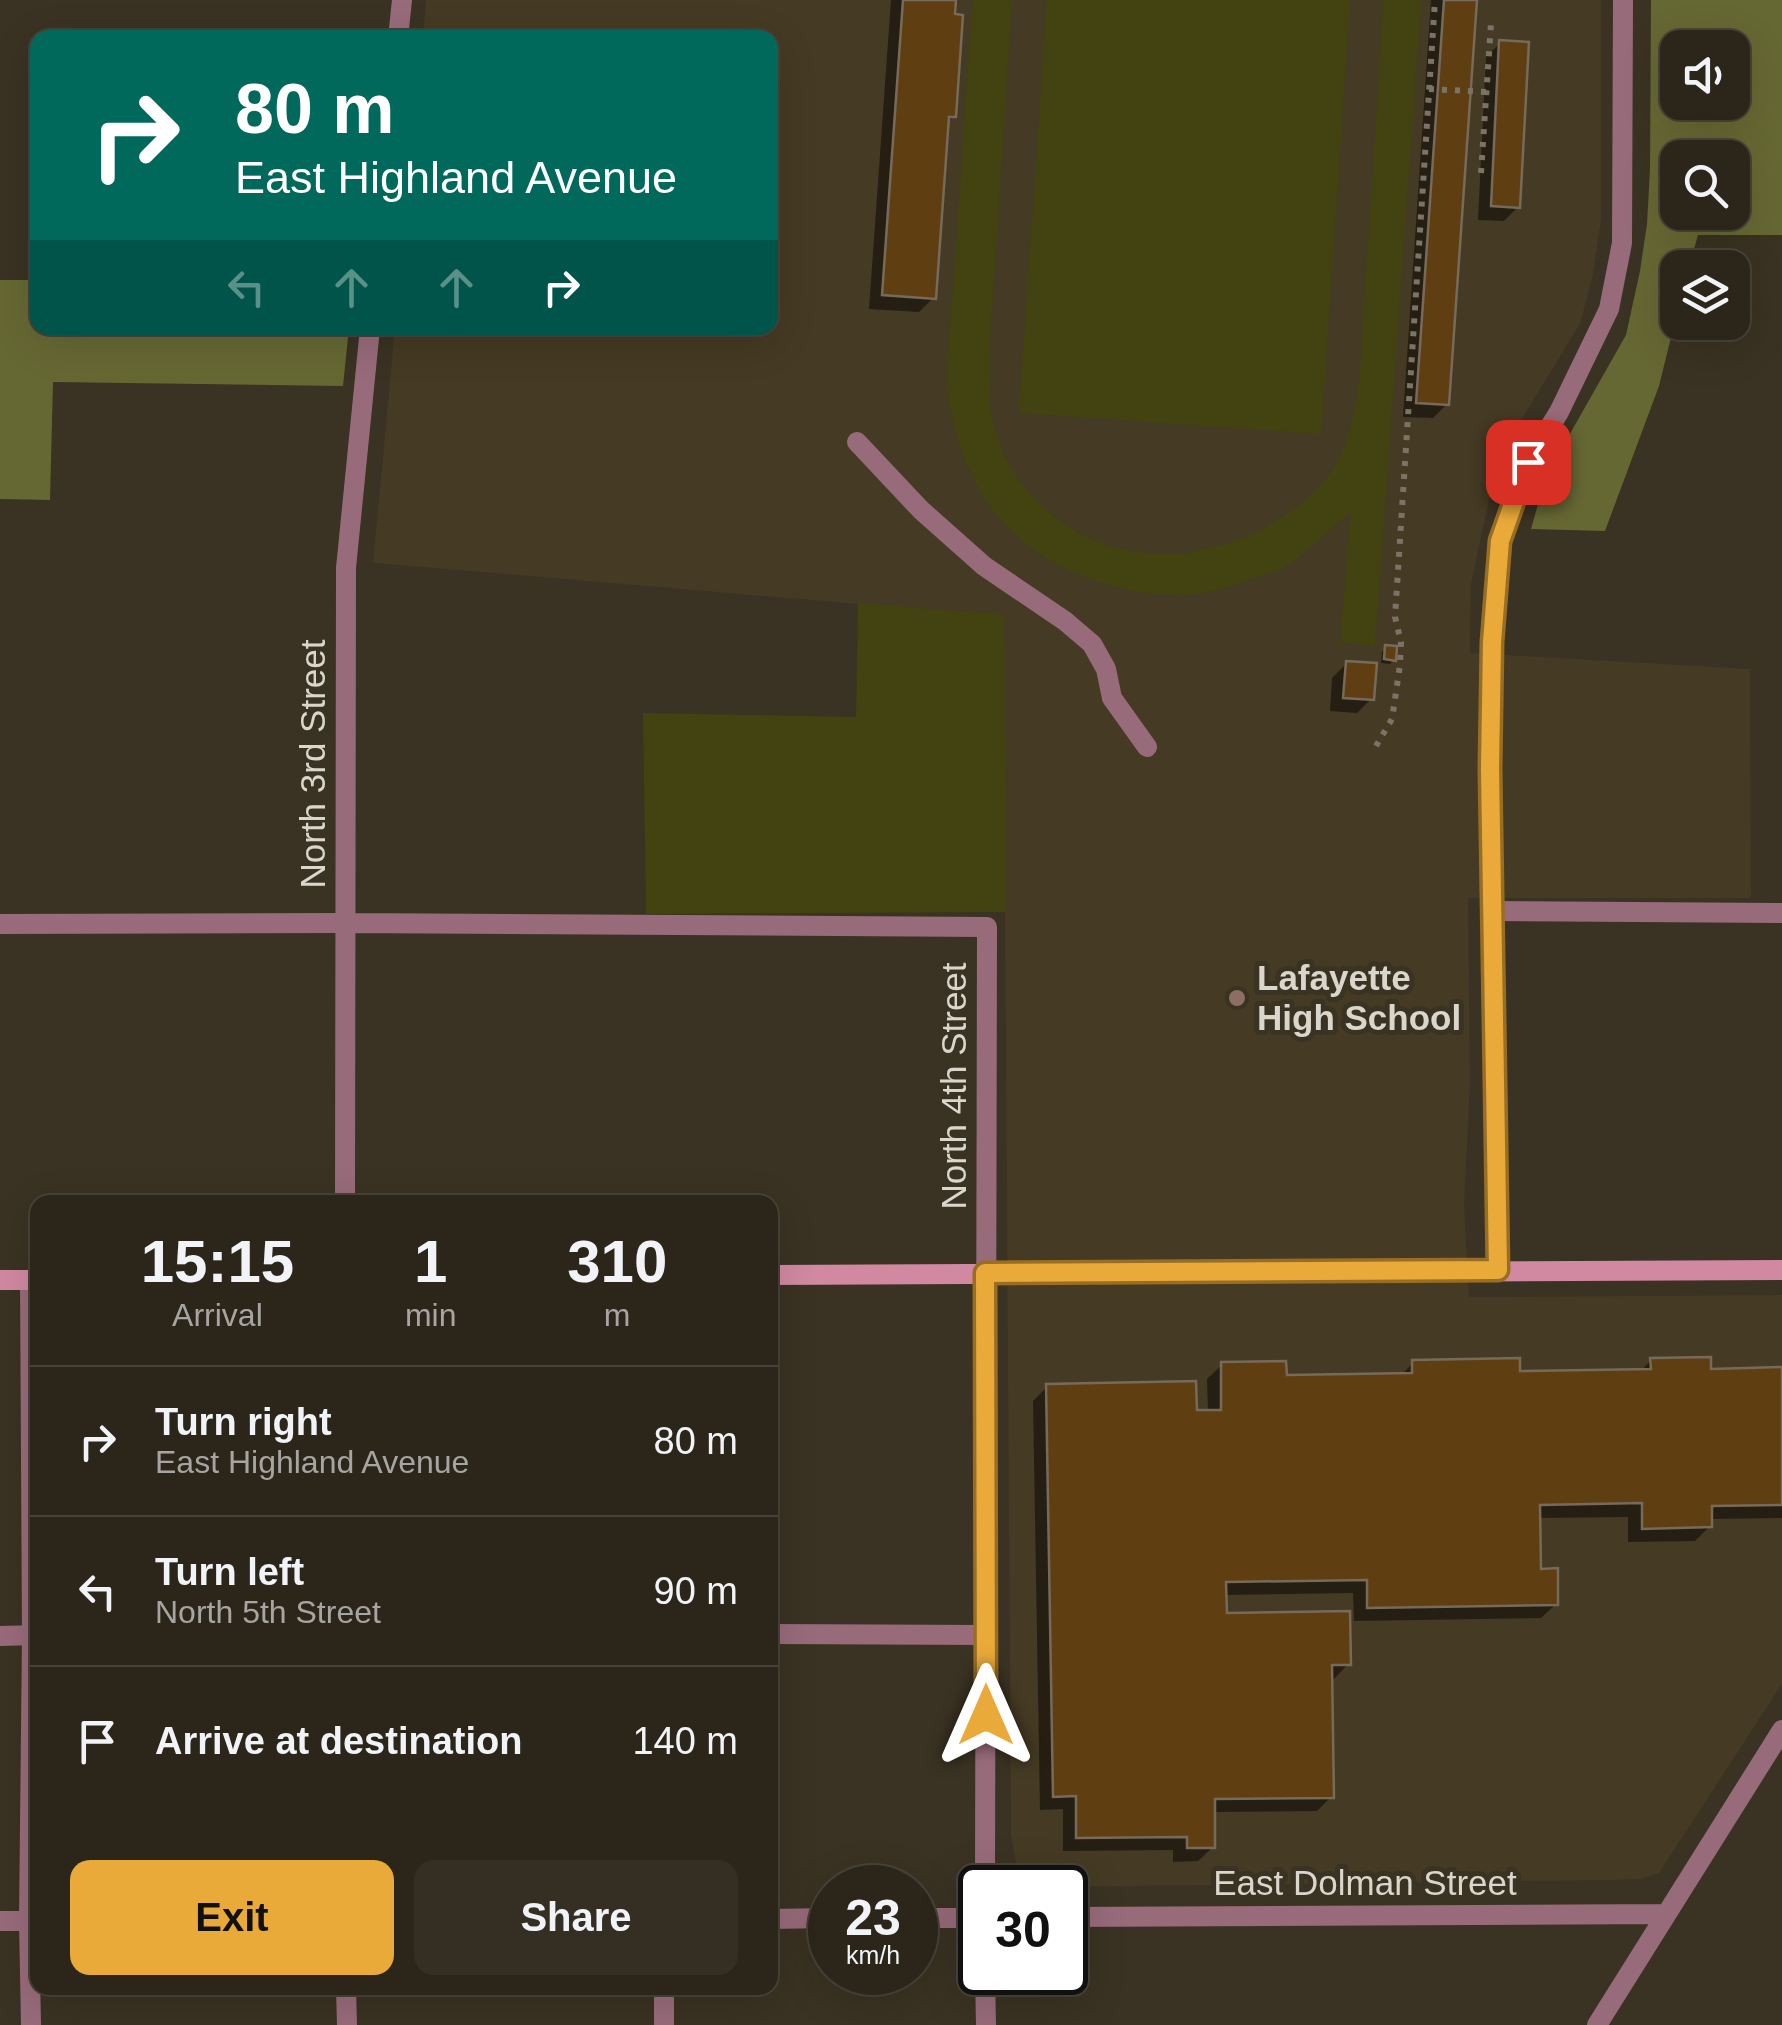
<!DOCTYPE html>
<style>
body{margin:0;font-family:Helvetica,sans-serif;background:#342e23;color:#f1f3f6;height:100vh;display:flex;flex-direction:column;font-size:38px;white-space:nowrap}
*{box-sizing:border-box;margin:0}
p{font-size:32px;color:#a6a5a2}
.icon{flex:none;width:55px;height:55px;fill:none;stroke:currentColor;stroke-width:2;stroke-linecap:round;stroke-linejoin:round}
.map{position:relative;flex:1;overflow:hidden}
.side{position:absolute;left:30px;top:1195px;width:748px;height:800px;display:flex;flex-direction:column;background:#2c261a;border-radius:20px;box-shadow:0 10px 40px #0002,0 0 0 2px #484339}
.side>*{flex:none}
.hud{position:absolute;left:30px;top:30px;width:748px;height:305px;border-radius:20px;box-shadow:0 10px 40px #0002,0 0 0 2px #484339;background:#00695c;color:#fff;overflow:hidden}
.tools{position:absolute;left:1660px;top:30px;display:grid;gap:20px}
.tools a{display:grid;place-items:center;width:90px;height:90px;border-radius:20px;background:#2c261a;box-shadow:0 10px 40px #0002,0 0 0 2px #484339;font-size:50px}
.speed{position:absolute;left:808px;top:1865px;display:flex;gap:20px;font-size:50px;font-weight:700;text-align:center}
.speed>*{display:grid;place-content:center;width:130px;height:130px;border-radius:50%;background:#2c261a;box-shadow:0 10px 40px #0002,0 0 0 2px #484339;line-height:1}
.speed small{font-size:25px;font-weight:400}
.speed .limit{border:5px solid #111;border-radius:15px;background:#fff;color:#111}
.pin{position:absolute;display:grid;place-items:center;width:85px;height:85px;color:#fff;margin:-42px;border-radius:20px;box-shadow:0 5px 15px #0006}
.me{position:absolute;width:110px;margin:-55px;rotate:0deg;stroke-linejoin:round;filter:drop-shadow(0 0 8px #0008)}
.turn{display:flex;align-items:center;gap:35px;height:210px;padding:0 40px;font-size:45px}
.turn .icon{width:130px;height:130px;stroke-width:2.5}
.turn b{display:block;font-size:70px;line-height:85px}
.lanes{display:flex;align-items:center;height:95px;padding:0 40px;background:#0003;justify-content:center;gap:50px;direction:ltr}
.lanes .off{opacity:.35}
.eta{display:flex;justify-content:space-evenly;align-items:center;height:170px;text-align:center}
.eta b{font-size:60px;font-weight:600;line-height:70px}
.button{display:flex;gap:20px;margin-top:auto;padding:20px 40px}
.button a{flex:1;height:115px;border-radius:20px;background:#eaaa39;color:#111;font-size:40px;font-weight:600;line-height:115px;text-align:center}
.button a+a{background:#342e23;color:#f1f3f6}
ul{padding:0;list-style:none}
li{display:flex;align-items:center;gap:30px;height:150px;padding:0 40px;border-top:2px solid #484339}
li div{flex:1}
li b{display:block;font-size:38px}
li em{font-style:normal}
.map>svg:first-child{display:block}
.built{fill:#453a23}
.green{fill:#424311}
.forest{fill:#666833;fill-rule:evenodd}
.shadow{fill:#0007}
.building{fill:#5f3f12;stroke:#776a5a;stroke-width:2.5}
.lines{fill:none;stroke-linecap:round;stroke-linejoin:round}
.path{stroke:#7a7366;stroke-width:6;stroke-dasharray:5 8;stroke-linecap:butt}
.lane{stroke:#986b7a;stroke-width:20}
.street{stroke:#986b7a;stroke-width:20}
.secondary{stroke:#d089a1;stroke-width:20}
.route-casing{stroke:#986e25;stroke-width:25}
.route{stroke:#eaaa39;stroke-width:18}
.education-dot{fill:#8d6e63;stroke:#3a3222;stroke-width:4}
.labels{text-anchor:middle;stroke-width:10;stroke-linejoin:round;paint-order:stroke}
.street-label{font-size:35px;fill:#dbd6cc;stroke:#3a3222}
.poi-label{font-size:35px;font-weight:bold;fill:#dbd6cc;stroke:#3a3222;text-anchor:start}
</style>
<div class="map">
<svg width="1782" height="2025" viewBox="0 0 1782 2025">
<rect width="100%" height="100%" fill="#3a3222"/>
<!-- built -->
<path class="built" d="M426 0H1601V219L1593 275 1580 324 1523 417 1492 486 1471 584 1470 653 1750 669 1751 898H1468L1470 1083 1464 1204 1469 1297 1782 1295V1684L1659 1873 1640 1879 1614 1880 1036 1887 1017 1869 1011 1835 1003 616 373 563 395 328H770V38L423 37Z"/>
<!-- green -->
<path class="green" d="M973 0H1012L989 354C989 380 988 405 995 430 1018 510 1096 559 1177 554 1197 553 1217 546 1237 540 1275 527 1324 493 1341 455 1352 431 1355 406 1359 380L1384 0H1421L1375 646 1340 642 1351 511C1329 530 1307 555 1280 569 1271 573 1260 576 1251 579 1230 586 1205 595 1184 595 1104 596 1015 559 977 485 965 463 956 437 951 413 947 396 948 377 948 359Z
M1047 0H1350L1321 434 1019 413Z
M858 603 1004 615 1006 912 646 914 643 713 856 717Z"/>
<!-- forest -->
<path class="forest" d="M1651 0H1782V235H1698L1689 267 1678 268 1677 313 1659 386 1605 531 1531 529 1546 476 1626 335 1640 271 1647 224 1650 169ZM1678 48H1732V102H1678ZM1678 158H1732V212H1678Z
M0 280H37L38 328H349L343 386 53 382 50 500 0 499Z"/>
<!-- shadow -->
<path class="shadow" d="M891 0H954V116L946 124 933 298 919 312 869 309Z
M1431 0H1474L1447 404 1433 418 1403 417Z
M1500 43 1518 207 1504 221 1478 220 1486 57Z
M1386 648 1394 660 1390 664 1381 663 1382 652Z
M1347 663 1372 698 1357 713 1330 711 1332 678Z
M1651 1360 1709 1371 1782 1370V1518L1709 1519 1710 1526 1695 1541 1628 1542V1517L1538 1518 1539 1571 1556 1604 1541 1618 1354 1621 1353 1593 1224 1595V1615L1348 1664 1334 1679H1330L1331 1797 1317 1811 1212 1812 1213 1847 1198 1861 1173 1862V1850L1063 1851V1809L1040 1810 1033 1401 1048 1386 1194 1413 1208 1412 1207 1379 1222 1365 1284 1378 1400 1376 1414 1362 1517 1374 1640 1372Z"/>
<!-- building -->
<path class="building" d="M903 0H956L955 14 963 15 956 117H949L936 299 882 295Z
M1444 0H1477L1449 405 1416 403Z
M1499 40 1529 42 1520 208 1491 206Z
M1385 645 1397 646 1396 661 1384 659Z
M1346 661 1377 663 1374 700 1343 698Z
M1711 1357V1369L1782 1367V1505L1712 1506V1527L1642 1529V1503L1540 1505 1541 1569 1558 1568V1605L1367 1608V1580L1226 1582 1227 1613 1350 1611 1351 1665H1332L1334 1798 1215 1799V1848H1187V1837L1076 1838V1796L1053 1797 1046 1384 1196 1381 1197 1410H1221V1362L1286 1361 1287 1375 1412 1373V1360L1520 1358V1371L1651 1369 1650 1358Z"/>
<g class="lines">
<!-- path -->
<path class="path" d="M1429 89 1487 92
M1481 173 1491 23
M1376 746 1392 719 1400 665 1401 642 1395 617 1435 0"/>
<!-- lane -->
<path class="lane" d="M857 442 921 510 984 566 1065 621 1092 644 1106 669 1112 698 1147 747
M1492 911 1782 913
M0 924 346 923
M30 1280 32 1635 29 1921 31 2025
M770 1634 987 1635
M0 1636 38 1635
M664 2025V1988"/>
<!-- street -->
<path class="street" d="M398 38 402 0
M346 923 987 927 985 1888
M345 1202 346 568 370 328
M1498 1270 1490 769 1492 642 1500 541 1528 462 1559 412 1609 309 1622 243 1623 0
M1065 1917 1666 1914
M915 1918H980
M770 1919 830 1918
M0 1921H38
M985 1972 986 2025
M346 1988 347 2025
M1597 2025 1782 1730"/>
<!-- secondary -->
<path class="secondary" d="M770 1275 1782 1270
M0 1280H38"/>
</g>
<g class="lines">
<!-- route casing -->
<g class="route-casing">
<path id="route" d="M986 1715 985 1273 1498 1270 1490 769 1492 642 1500 541 1528 462"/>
</g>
<!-- route -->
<use href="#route" class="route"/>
</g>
<!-- markers -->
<circle class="education-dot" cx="1237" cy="998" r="10"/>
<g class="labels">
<!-- street labels -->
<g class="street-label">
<text transform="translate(313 764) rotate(-90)" y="12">North 3rd Street</text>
<text transform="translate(954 1086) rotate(-90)" y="12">North 4th Street</text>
<text x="1365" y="1895">East Dolman Street</text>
</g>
<!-- poi labels -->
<g class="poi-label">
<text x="1257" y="990">Lafayette<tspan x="1257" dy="40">High School</tspan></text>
</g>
</g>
</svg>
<div class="tools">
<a><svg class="icon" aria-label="sound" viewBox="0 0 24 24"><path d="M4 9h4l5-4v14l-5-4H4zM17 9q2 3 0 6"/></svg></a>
<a><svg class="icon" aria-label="search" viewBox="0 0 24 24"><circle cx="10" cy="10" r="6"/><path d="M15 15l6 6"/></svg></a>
<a><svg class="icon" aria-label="layers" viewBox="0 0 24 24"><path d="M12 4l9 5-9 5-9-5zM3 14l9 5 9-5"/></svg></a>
</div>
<div class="speed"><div>23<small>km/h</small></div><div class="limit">30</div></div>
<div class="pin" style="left:1528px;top:462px;background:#d93025"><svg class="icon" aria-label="arrive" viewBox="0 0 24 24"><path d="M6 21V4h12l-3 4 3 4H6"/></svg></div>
<svg class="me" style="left:986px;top:1715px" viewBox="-20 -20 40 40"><path d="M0-17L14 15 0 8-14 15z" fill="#eaaa39" stroke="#fff" stroke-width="4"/></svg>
<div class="hud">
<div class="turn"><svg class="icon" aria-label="right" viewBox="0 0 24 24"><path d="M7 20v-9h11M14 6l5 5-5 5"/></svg><div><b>80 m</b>East Highland Avenue</div></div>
<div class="lanes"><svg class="icon off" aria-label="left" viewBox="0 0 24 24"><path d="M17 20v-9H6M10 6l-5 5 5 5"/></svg><svg class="icon off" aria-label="ahead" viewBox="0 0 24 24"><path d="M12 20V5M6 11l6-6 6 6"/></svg><svg class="icon off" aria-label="ahead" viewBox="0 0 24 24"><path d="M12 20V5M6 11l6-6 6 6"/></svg><svg class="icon" aria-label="right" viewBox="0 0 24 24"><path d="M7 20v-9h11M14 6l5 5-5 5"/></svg></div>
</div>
<section class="side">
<div class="eta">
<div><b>15:15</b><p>Arrival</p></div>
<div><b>1</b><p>min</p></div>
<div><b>310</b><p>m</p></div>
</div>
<ul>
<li><svg class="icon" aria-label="right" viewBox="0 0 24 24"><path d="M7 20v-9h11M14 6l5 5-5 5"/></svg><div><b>Turn right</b><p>East Highland Avenue</p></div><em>80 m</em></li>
<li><svg class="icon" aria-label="left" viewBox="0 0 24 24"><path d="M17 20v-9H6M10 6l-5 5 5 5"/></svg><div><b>Turn left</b><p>North 5th Street</p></div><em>90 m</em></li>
<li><svg class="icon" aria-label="arrive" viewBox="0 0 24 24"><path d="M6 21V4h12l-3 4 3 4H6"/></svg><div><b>Arrive at destination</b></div><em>140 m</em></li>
</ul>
<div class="button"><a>Exit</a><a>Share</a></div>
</section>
</div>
